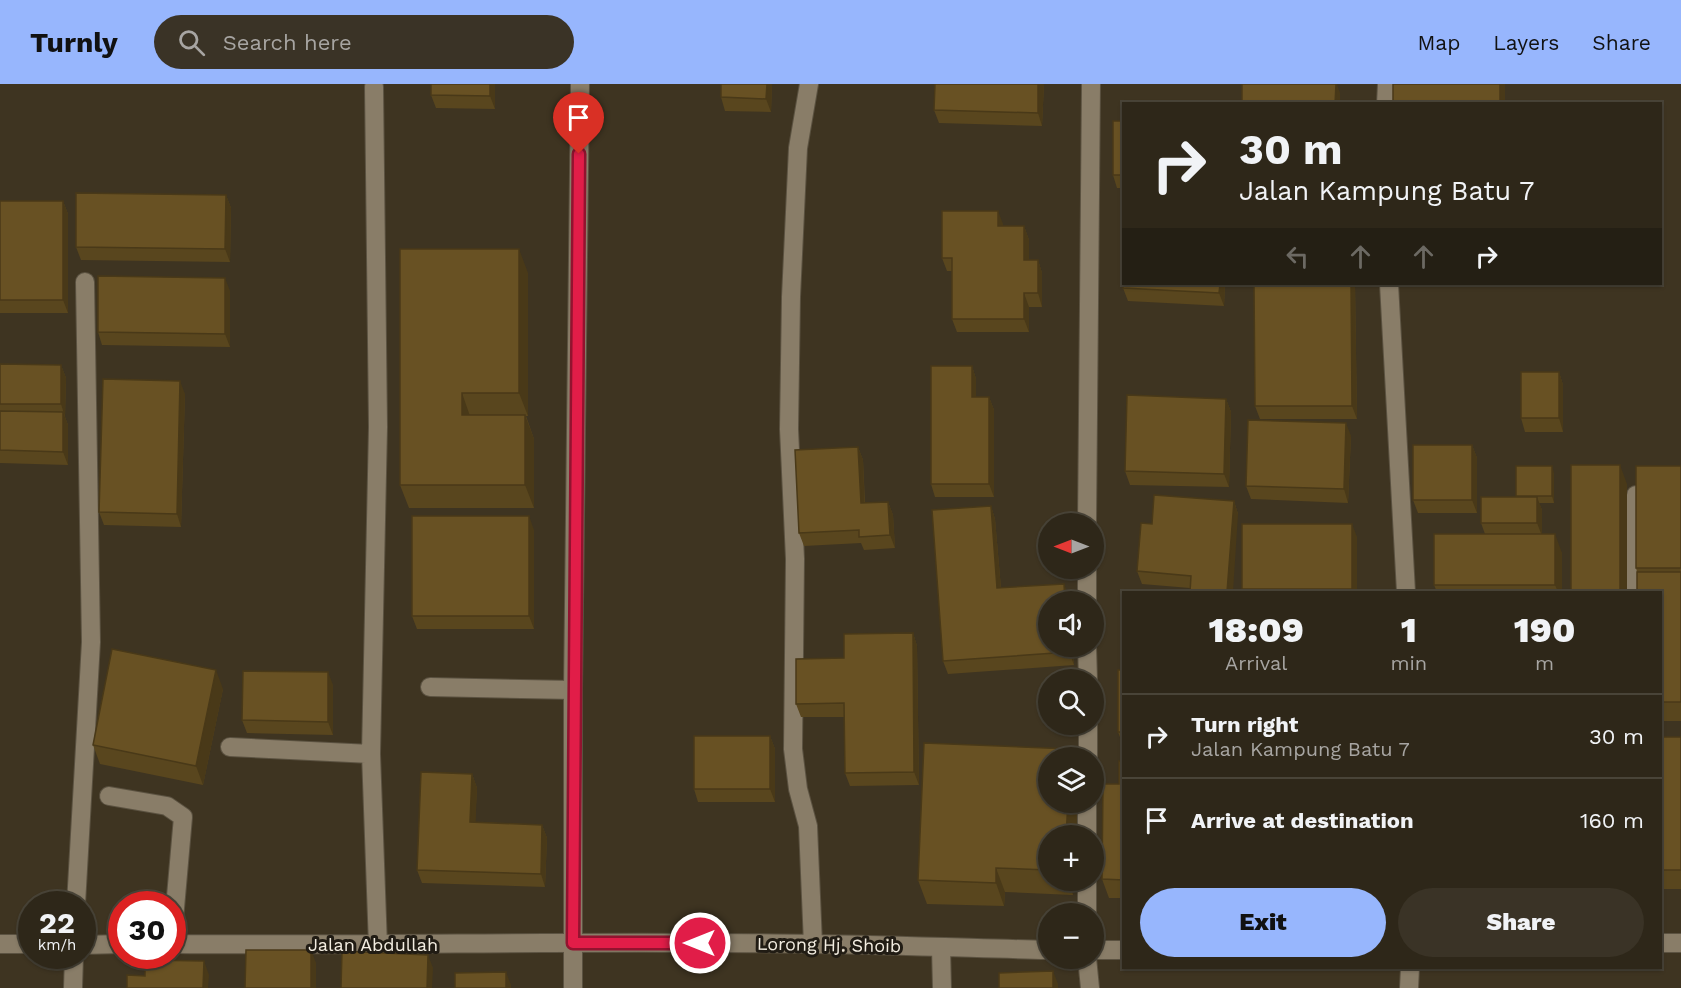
<!DOCTYPE html>
<meta charset="utf-8">
<style>
body{margin:0;font-family:"Work Sans",sans-serif;background:#3a3326;color:#f1f3f6;height:100vh;display:flex;flex-direction:column;font-size:22px;white-space:nowrap}
*{box-sizing:border-box;margin:0}
p{font-size:20px;color:#a7a5a2}
.icon{flex:none;width:33px;height:33px;fill:none;stroke:currentColor;stroke-width:2;stroke-linecap:round;stroke-linejoin:round}
.map{position:relative;flex:1;overflow:hidden}
.side{position:absolute;left:1122px;top:507px;width:540px;height:378px;display:flex;flex-direction:column;background:#2e2719;border-radius:0px;box-shadow:0 2px 4px #0004,0 0 0 2px #494438}
.side>*{flex:none}
.top-card{position:absolute;left:1122px;top:18px;width:540px;height:183px;border-radius:0px;box-shadow:0 2px 4px #0004,0 0 0 2px #494438;background:#2e2719;color:#f1f3f6;overflow:hidden}
.needle{width:39px;rotate:270deg}
.fabs{position:absolute;left:1038px;top:429px;display:grid;gap:12px}
.fabs a{display:grid;place-items:center;width:66px;height:66px;border-radius:50%;background:#2e2719;box-shadow:0 2px 4px #0004,0 0 0 2px #494438;font-size:30px}
.speed{position:absolute;left:18px;top:807px;display:flex;gap:12px;font-size:30px;font-weight:700;text-align:center}
.speed>*{display:grid;place-content:center;width:78px;height:78px;border-radius:50%;background:#2e2719;box-shadow:0 2px 4px #0004,0 0 0 2px #494438;line-height:1}
.speed small{font-size:15px;font-weight:400}
.speed .limit{border:9px solid #d22;background:#fff;color:#111}
.pin{position:absolute;display:grid;place-items:center;width:51px;height:51px;color:#fff;margin:-62px -26px;border-radius:50% 50% 50% 0;rotate:-45deg;box-shadow:0 0 6px #0007}
.pin .icon{rotate:45deg}
.me{position:absolute;width:66px;margin:-33px;rotate:270deg;stroke-linejoin:round;filter:drop-shadow(0 0 4px #0008)}
.turn{display:flex;align-items:center;gap:21px;height:126px;padding:0 18px;font-size:27px}
.turn .icon{width:78px;height:78px;stroke-width:2.5}
.turn b{display:block;font-size:42px;line-height:51px}
.lanes{display:flex;align-items:center;height:57px;padding:0 18px;background:#0003;justify-content:center;gap:30px;direction:ltr}
.lanes .off{opacity:.35}
.eta{display:flex;justify-content:space-evenly;align-items:center;height:102px;text-align:center}
.eta b{font-size:36px;font-weight:800;line-height:42px}
.primary-button{display:flex;gap:12px;margin-top:auto;padding:12px 18px}
.primary-button a{flex:1;height:69px;border-radius:36px;background:#97b6fd;color:#111;font-size:24px;font-weight:800;line-height:69px;text-align:center}
.primary-button a+a{background:#3a3326;color:#f1f3f6}
ul{padding:0;list-style:none}
li{display:flex;align-items:center;gap:18px;height:84px;padding:0 18px;border-top:2px solid #494438}
li div{flex:1}
li b{display:block;font-size:22px}
li em{font-style:normal}
header{display:flex;align-items:center;gap:36px;box-sizing:border-box;height:84px;padding:0 30px;background:#97b6fd;color:#111}
header strong{font-size:28px}
nav{display:flex;gap:33px;margin-inline-start:auto;font-size:21px}
.search{width:420px;height:54px;background:#3a3326;display:flex;align-items:center;gap:15px;box-sizing:border-box;padding:0 21px;border-radius:33px;color:#a7a5a2;font-size:22px}
.map>svg:first-child{display:block}
.lines{fill:none;stroke-linecap:round;stroke-linejoin:round}
.service-casing{stroke:#5b5241;stroke-width:20}
.minor-casing{stroke:#5b5241;stroke-width:20}
.tertiary-casing{stroke:#5b5241;stroke-width:20}
.service{stroke:#897d68;stroke-width:18}
.minor{stroke:#897d68;stroke-width:18}
.tertiary{stroke:#897d68;stroke-width:18}
.wall{fill:#59461e}
.shaded-wall{fill:#493918}
.building{fill:#685123;stroke:#493918;stroke-width:1.5}
.route-casing{stroke:#92132f;stroke-width:15}
.route{stroke:#e11d48;stroke-width:10}
.labels{text-anchor:middle;stroke-width:6;stroke-linejoin:round;paint-order:stroke}
.street-label{font-size:18px;fill:#f3ede1;stroke:#211c14}
</style>
<header>
<strong>Turnly</strong>
<div class="search"><svg class="icon" aria-label="search" viewBox="0 0 24 24"><circle cx="10" cy="10" r="6"/><path d="M15 15l6 6"/></svg>Search here</div>
<nav><a>Map</a><a>Layers</a><a>Share</a></nav>
</header>
<div class="map">
<svg width="1681" height="904" viewBox="0 0 1681 904">
<rect width="100%" height="100%" fill="#3e3421"/>
<g class="lines">
<!-- service casing -->
<g class="service-casing">
<path id="service" d="M109 712 167 722 183 733 172 858"/>
</g>
<!-- minor casing -->
<g class="minor-casing">
<path id="minor" d="M809 0 798 64 791 213 789 345 795 475 793 665 798 705 808 742 813 860
M374 3 378 343 371 670 378 862
M1386 20 1387 0
M1389 200 1406 508
M1087 440 1091 0
M1087 484V518
M1635 508 1636 411
M1087 562 1088 596
M430 603 573 606
M230 663 371 670
M1088 674V640
M1087 752V718
M76 820 91 558 85 198
M1087 830V796
M1660 859H1681
M0 860H32
M172 860C386 862 599 856 813 860 891 861 970 864 1048 866
M82 861 122 860
M941 864 942 904
M1094 866H1124
M1087 874 1090 904
M73 904 74 872
M1409 904 1410 884"/>
</g>
<!-- tertiary casing -->
<g class="tertiary-casing">
<path id="tertiary" d="M573 904V606L580 0"/>
</g>
<!-- service -->
<use href="#service" class="service"/>
<!-- minor -->
<use href="#minor" class="minor"/>
<!-- tertiary -->
<use href="#tertiary" class="tertiary"/>
</g>
<!-- wall -->
<path class="wall" d="M431 0H495V25L436 24 431 11Z
M721 0H772L771 28 725 27 721 13Z
M935 0H1044L1042 42 939 39 934 26Z
M1124 37V104H1117L1113 91Z
M226 111 231 124 230 178 81 176 76 163Z
M0 117H63L68 130V229H0Z
M1003 140V142H1024L1029 156V176H1038L1042 189V223H1029V248H957L952 235V187H947L942 174Z
M528 189V332H526L534 355V424H409L400 401Z
M1124 200H1225L1224 222 1128 217 1123 204Z
M1355 200 1357 335H1260L1255 322Z
M230 207V263L102 261 98 248Z
M0 280 61 281 66 294 65 333 68 341V381L0 379Z
M972 282 976 295V313H989L994 326V413H935L931 400Z
M1559 288 1563 301V348H1525L1521 334Z
M185 310 181 443 104 441 99 428Z
M1226 315 1231 328 1229 403 1130 401 1125 387Z
M1351 352 1348 419 1251 415 1246 402Z
M1472 361 1477 374V429H1418L1413 416Z
M858 363 863 376 865 419 888 418 893 431 895 464 864 466 861 459 804 462 799 449Z
M1681 382V637H1660V508L1637 488 1636 484Z
M1554 389V419H1539L1542 426V450L1562 469V508H1437L1434 501 1485 450 1481 439 1516 413V412Z
M1234 417 1238 430 1190 504 1142 500 1137 487Z
M991 422 995 435 1001 504 1069 513V518H1048L1072 562 1074 581 948 590 943 577Z
M534 446V545H417L412 532Z
M1357 453V508H1243L1242 505Z
M913 549 917 562 919 701 850 702 845 689 844 633H801L796 620 844 574Z
M1124 586V661H1123L1118 648Z
M333 601V651L247 649 242 636Z
M223 605 203 701 100 680 93 661Z
M770 652 775 665V718H698L694 705Z
M1660 653H1681V805H1660Z
M1124 678V814H1109L1102 795 1119 700Z
M472 690 477 704 475 738 542 741 547 754 545 803 422 799 417 786Z
M1077 718 1076 752H1048V796H1074L1073 811 1005 808 1004 822 927 820 918 796Z"/>
<!-- shaded-wall -->
<path class="shaded-wall" d="M490 0H495V25L490 12Z
M767 0H772L771 28 766 15Z
M1038 0H1044L1042 42 1038 29Z
M1336 0H1337L1340 9V20H1335Z
M1500 0H1505V20H1500Z
M226 111 231 124 230 178 225 165Z
M63 117 68 130V229L63 216Z
M998 127 1003 140V156L998 142Z
M1024 142 1029 156V189L1024 176Z
M519 165 528 189V332L519 309Z
M1038 176 1042 189V223L1038 209Z
M225 194 230 207V263L225 250Z
M1220 200H1225L1224 222 1219 209Z
M1351 200H1355L1357 335 1352 322Z
M1024 209 1029 223V248L1024 235Z
M61 281 66 294 65 333 61 320Z
M972 282 976 295V326L972 313Z
M1559 288 1563 301V348L1559 334Z
M180 297 185 310 181 443 177 430Z
M462 309 470 332 462 331Z
M989 313 994 326V413L989 400Z
M1226 315 1231 328 1229 403 1224 390Z
M63 328 68 341V381L63 368Z
M525 331 534 355V424L525 401Z
M1346 339 1351 352 1348 419 1344 405Z
M1472 361 1477 374V429L1472 416Z
M858 363 863 376 865 432 861 419Z
M1620 381 1627 400V508H1620Z
M1552 382 1554 389V419L1552 412Z
M1537 413 1542 426V452L1537 439Z
M1234 417 1238 430 1233 508H1227Z
M888 418 893 431 895 464 890 451Z
M991 422 995 435 1002 517 997 504Z
M529 432 534 446V545L529 532Z
M1352 440 1357 453V508H1354L1352 505Z
M1555 450 1562 469V508H1558L1555 501Z
M1064 500 1069 513V518H1065Z
M913 549 917 562 919 701 914 688Z
M1069 562H1072L1074 581 1069 568Z
M216 586 223 605 203 701 196 682Z
M328 588 333 601V651L328 638Z
M770 652 775 665V718L770 705Z
M472 690 477 704 475 751 470 738Z
M1068 718H1077L1076 752H1066Z
M542 741 547 754 545 803 541 790Z
M996 784 1005 808 1004 822 996 799Z
M1068 796H1074L1073 811Z
M311 866 316 879V904H311Z
M428 871 433 884 432 904H427Z
M204 877 209 891 208 904H203Z
M1053 887 1058 900V904H1053Z
M506 888 511 901V904H506Z"/>
<!-- building -->
<path class="building" d="M431 0H490V12L431 11Z
M721 0H767L766 15 721 13Z
M935 0H1038V29L934 26Z
M1242 0H1336L1335 20H1242Z
M1393 0H1500V20H1393Z
M1113 37H1124V91H1113Z
M76 109 226 111 225 165 76 163Z
M0 117H63V216H0Z
M942 127H998V142H1024V176H1038V209H1024V235H952V174H942Z
M400 165H519V309H462V331H525V401H400Z
M1124 190V200H1220L1219 209 1123 204Z
M98 192 225 194V250L98 248Z
M1254 200H1351L1352 322H1255Z
M0 280 61 281V320H0Z
M931 282H972V313H989V400H931Z
M1521 288H1559V334H1521Z
M103 295 180 297 177 430 99 428Z
M1127 311 1226 315 1224 390 1125 387Z
M0 327 63 328V368L0 366Z
M1248 336 1346 339 1344 405 1246 402Z
M1413 361H1472V416H1413Z
M858 363 861 419 888 418 890 451 859 453V446L799 449 795 366Z
M1571 381H1620V508H1571Z
M1516 382H1552V412H1516Z
M1636 382H1681V484H1636Z
M1154 411 1234 417 1227 508H1190L1191 492 1137 487 1141 439 1152 440Z
M1481 413H1537V439H1481Z
M991 422 997 504 1064 500 1065 518H1048V562H1069V568L943 577 932 426Z
M412 432H529V532H412Z
M1242 440H1352V505H1242Z
M1434 450H1555V501H1434Z
M1637 488H1681V618H1660V508H1637Z
M913 549 914 688 845 689 844 619 796 620V575L844 574V550Z
M112 565 216 586 196 682 93 661Z
M1118 586H1124V648H1118Z
M243 587 328 588V638L242 636Z
M694 652H770V705H694Z
M1660 653H1681V786H1660Z
M924 659 1070 665 1069 674H1048V718H1068L1066 752H1048V786L996 784V799L918 796Z
M1119 677 1124 678V796L1102 795 1103 700H1119Z
M421 688 472 690 470 738 542 741 541 790 417 786Z
M246 866H311V904H245Z
M342 867 428 871 427 904H341Z
M145 876 204 877 203 904H127V891L145 892Z
M1053 887V904H999V889Z
M506 888V904H455V889Z"/>
<g class="lines">
<!-- route casing -->
<g class="route-casing">
<path id="route" d="M579 70 573 859H700"/>
</g>
<!-- route -->
<use href="#route" class="route"/>
</g>
<g class="labels">
<!-- street labels -->
<g class="street-label">
<text x="373" y="867">Jalan Abdullah</text>
<text transform="translate(829 861) rotate(1)" y="6">Lorong Hj. Shoib</text>
</g>
</g>
</svg>
<div class="fabs">
<a><svg class="needle" viewBox="-14 -14 28 28"><path d="M0-13l5 13h-10z" fill="#e53935"/><path d="M0 13l5-13h-10z" fill="#a7a5a2"/></svg></a>
<a><svg class="icon" aria-label="sound" viewBox="0 0 24 24"><path d="M4 9h4l5-4v14l-5-4H4zM17 9q2 3 0 6"/></svg></a>
<a><svg class="icon" aria-label="search" viewBox="0 0 24 24"><circle cx="10" cy="10" r="6"/><path d="M15 15l6 6"/></svg></a>
<a><svg class="icon" aria-label="layers" viewBox="0 0 24 24"><path d="M12 4l9 5-9 5-9-5zM3 14l9 5 9-5"/></svg></a>
<a>+</a>
<a>−</a>
</div>
<div class="speed"><div>22<small>km/h</small></div><div class="limit">30</div></div>
<div class="pin" style="left:579px;top:70px;background:#d93025"><svg class="icon" aria-label="arrive" viewBox="0 0 24 24"><path d="M6 21V4h12l-3 4 3 4H6"/></svg></div>
<svg class="me" style="left:700px;top:859px" viewBox="-20 -20 40 40"><circle r="17" fill="#e11d48" stroke="#fff" stroke-width="3"/><path d="M0-11L8 9 0 5-8 9z" fill="#fff"/></svg>
<div class="top-card">
<div class="turn"><svg class="icon" aria-label="right" viewBox="0 0 24 24"><path d="M7 20v-9h11M14 6l5 5-5 5"/></svg><div><b>30 m</b>Jalan Kampung Batu 7</div></div>
<div class="lanes"><svg class="icon off" aria-label="left" viewBox="0 0 24 24"><path d="M17 20v-9H6M10 6l-5 5 5 5"/></svg><svg class="icon off" aria-label="ahead" viewBox="0 0 24 24"><path d="M12 20V5M6 11l6-6 6 6"/></svg><svg class="icon off" aria-label="ahead" viewBox="0 0 24 24"><path d="M12 20V5M6 11l6-6 6 6"/></svg><svg class="icon" aria-label="right" viewBox="0 0 24 24"><path d="M7 20v-9h11M14 6l5 5-5 5"/></svg></div>
</div>
<section class="side">
<div class="eta">
<div><b>18:09</b><p>Arrival</p></div>
<div><b>1</b><p>min</p></div>
<div><b>190</b><p>m</p></div>
</div>
<ul>
<li><svg class="icon" aria-label="right" viewBox="0 0 24 24"><path d="M7 20v-9h11M14 6l5 5-5 5"/></svg><div><b>Turn right</b><p>Jalan Kampung Batu 7</p></div><em>30 m</em></li>
<li><svg class="icon" aria-label="arrive" viewBox="0 0 24 24"><path d="M6 21V4h12l-3 4 3 4H6"/></svg><div><b>Arrive at destination</b></div><em>160 m</em></li>
</ul>
<div class="primary-button"><a>Exit</a><a>Share</a></div>
</section>
</div>
